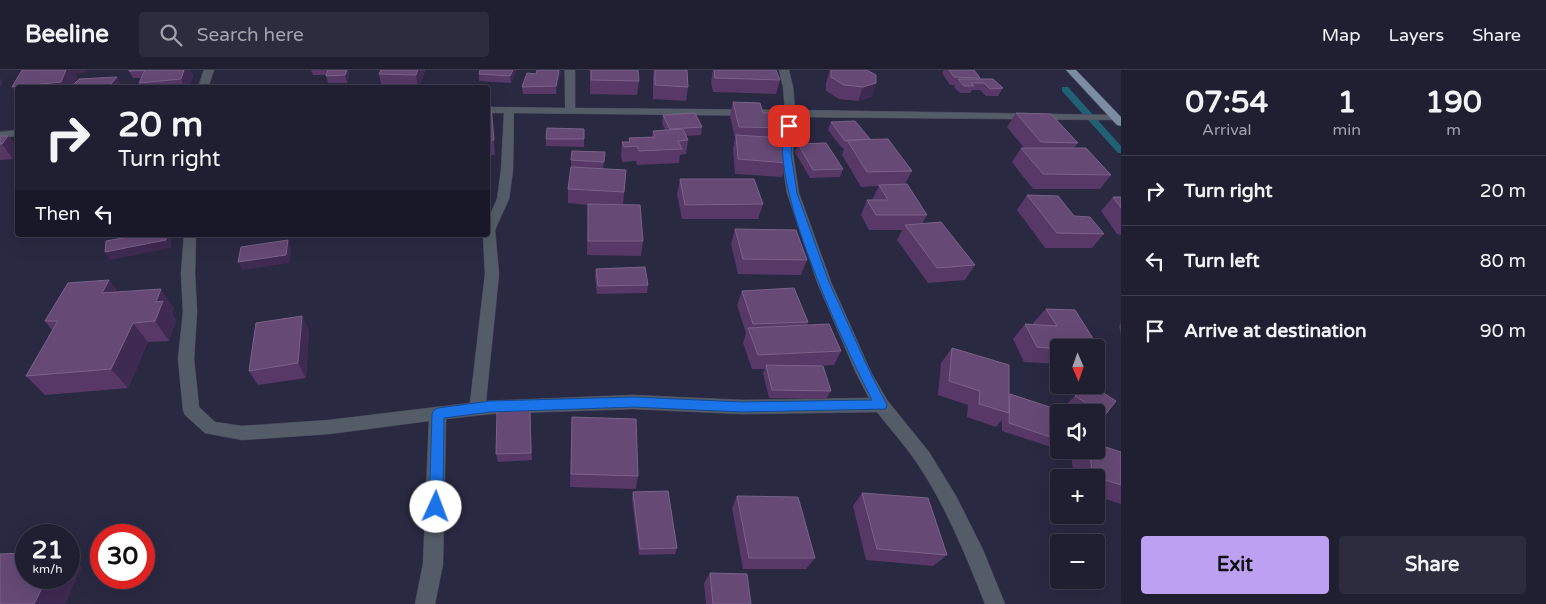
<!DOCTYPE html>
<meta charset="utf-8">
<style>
body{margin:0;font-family:"Varela Round",sans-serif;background:#2d2c3e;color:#f1f3f6;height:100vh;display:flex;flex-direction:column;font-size:19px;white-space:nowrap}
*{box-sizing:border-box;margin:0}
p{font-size:16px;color:#a2a2ac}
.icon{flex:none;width:28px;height:28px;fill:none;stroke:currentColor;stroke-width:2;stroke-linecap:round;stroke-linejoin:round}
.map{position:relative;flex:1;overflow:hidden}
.details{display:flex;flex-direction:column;background:#201f32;width:425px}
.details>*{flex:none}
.guide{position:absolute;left:15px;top:15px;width:475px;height:152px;border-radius:5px;box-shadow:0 5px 20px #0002,0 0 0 1px #3d3d4d;background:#201f32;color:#f1f3f6;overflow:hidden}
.needle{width:32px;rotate:178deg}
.controls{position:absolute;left:1050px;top:269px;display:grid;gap:10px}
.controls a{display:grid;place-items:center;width:55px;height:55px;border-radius:5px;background:#201f32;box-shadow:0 5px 20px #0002,0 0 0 1px #3d3d4d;font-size:25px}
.speed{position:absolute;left:15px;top:454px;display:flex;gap:10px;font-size:25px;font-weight:700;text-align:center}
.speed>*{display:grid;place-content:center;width:65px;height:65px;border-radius:50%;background:#201f32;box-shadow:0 5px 20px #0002,0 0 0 1px #3d3d4d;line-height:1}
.speed small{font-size:12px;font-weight:400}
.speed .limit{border:8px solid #d22;background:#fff;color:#111}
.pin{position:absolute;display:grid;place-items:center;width:42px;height:42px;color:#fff;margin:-21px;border-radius:10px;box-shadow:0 2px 8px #0006}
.me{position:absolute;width:55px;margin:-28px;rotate:2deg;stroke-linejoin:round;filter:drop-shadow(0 0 4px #0008)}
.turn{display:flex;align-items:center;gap:18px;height:105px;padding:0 20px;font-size:22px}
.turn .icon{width:65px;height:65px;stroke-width:2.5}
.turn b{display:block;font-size:35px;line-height:42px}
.then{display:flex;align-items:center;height:48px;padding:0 20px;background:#0003;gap:10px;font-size:19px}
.eta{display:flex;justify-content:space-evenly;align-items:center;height:85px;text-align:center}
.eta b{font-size:30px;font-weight:800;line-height:35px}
.action{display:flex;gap:10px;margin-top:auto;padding:10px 20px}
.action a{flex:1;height:58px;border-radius:5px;background:#bca0f2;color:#111;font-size:20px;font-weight:800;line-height:58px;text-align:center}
.action a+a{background:#2d2c3e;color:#f1f3f6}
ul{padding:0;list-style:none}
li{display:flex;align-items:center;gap:15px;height:70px;padding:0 20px;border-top:1px solid #3d3d4d}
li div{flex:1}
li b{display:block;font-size:19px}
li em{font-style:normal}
header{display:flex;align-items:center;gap:30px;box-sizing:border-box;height:70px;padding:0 25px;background:#201f32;border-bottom:1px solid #3d3d4d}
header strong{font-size:24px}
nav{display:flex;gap:28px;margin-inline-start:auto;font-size:18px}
.search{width:350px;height:45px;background:#2d2c3e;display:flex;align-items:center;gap:12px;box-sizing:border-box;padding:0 18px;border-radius:5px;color:#a2a2ac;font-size:19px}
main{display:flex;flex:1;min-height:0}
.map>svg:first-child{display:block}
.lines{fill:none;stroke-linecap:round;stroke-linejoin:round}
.stream{fill:#206274;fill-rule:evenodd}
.minor-casing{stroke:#47475e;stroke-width:1}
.major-casing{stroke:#47475e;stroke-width:1}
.minor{fill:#545d67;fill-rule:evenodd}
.major{fill:#7b8da1;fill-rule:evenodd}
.wall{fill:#573866}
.shaded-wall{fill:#3f2a51}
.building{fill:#664a75;stroke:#7a6289}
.route{fill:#1a73e8;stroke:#114b97}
</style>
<header>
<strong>Beeline</strong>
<div class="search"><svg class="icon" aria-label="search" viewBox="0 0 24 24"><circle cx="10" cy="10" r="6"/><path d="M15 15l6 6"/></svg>Search here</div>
<nav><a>Map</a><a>Layers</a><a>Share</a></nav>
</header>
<main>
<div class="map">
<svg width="1121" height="534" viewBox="0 0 1121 534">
<rect width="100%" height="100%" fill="#2a2942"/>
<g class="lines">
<!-- stream -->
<path class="stream" d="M1062 17H1068L1121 76V83H1118L1062 21Z"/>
<!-- minor casing -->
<g class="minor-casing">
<path id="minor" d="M204 0H214L208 18H198Z
M565 0H575V38L785 40 783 17 779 0H789L793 17 795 40 1118 45 1119 47 1118 49 1114 50 795 47 793 84 799 123 831 212 871 302 887 330 929 382 956 426 983 480 1005 534H985C966 486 946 436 917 393 905 375 890 359 877 342L742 344 633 339 490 344 446 349 443 494 435 534H415L423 494 429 351 329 364 242 370 205 363 185 345 183 340 178 289 183 242 181 203 184 165H196L195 203 197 242 194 289 199 337 215 352 242 356 329 350 470 333 485 204 483 165H488V149L497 129 501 100 504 43H488V37L565 38ZM514 43 785 46 781 84 787 123 817 212 856 303 869 328 742 330 633 325 486 331 499 204 495 160 509 129 513 100Z
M18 60V66L0 68V62Z"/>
</g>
<!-- major casing -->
<g class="major-casing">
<path id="major" d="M1066 0H1076L1121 47V56L1117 55Z"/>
</g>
<!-- minor -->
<use href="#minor" class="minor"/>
<!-- major -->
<use href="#major" class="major"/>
</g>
<!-- wall -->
<path class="wall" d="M22 0H87L86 2 74 3 77 8 75 13 121 14 118 18H18V25L12 17Z
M129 0H190L193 6 189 18H141L139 13 141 8H133L129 1Z
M311 0H348L349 5 347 13H328L326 5H313Z
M381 0H425V1L419 18H382L379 4Z
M516 0 511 13 479 11V4Z
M561 0 556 24H523L522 17Z
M590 0H638L639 11 637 25 590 24Z
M654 0H687L688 17 686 31 653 29V8Z
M713 0H776L780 10 776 24 713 22 711 12Z
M830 0 876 13 871 27 858 31 839 29 826 21V13Z
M944 0H974L980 8V9L1003 18 998 26H986L980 20H972L970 23H960L954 17 955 15H950L942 3Z
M733 32 763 43 790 58 786 73H783L787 93 782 107 735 104 733 79 735 68 730 46Z
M488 36H491L495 85H488Z
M1016 43 1078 73 1074 78 1111 105 1100 119H1033L1012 92 1021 78H1024L1007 57Z
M663 45 702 57 701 65 686 66 688 70 686 84 680 85 679 93 637 95 636 91 622 92 621 86 622 72H629V68L652 67 653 61 665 60 662 53Z
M831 52 870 69V70L912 101 905 114 927 145 922 154 975 195 965 210 928 213 897 170 902 160H869L861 145 867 130H872L879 116 861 117 842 85 844 78H842L828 60Z
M0 66H8L18 79V82L13 89 0 90Z
M546 69H584V77L546 76Z
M798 74 843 99 840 107 810 108 795 82Z
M605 82 603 99 626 100 623 135 643 171 641 186 587 185 588 135 568 133V119L571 98V90Z
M680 109 763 134 758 149H682L677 124Z
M1027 125 1074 146 1104 164 1092 178H1045L1017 140Z
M1113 127H1121V165L1117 164 1101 141Z
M735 159 807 190 801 205 738 204 731 174Z
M596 199 648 215 647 223 597 224 595 207Z
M109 210 118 222 174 238 172 244 176 250 169 271 148 272 128 318 45 325 26 306 52 260 45 251Z
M742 221 808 252 807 255 841 281 834 295 815 296 831 321 826 329 769 328 763 303 765 299H752L743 273 746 263 737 235Z
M1046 239 1075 240 1101 281 1096 285V278H1059V294L1024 292 1013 269 1025 254 1034 255 1033 253Z
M1121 253V265L1119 256Z
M309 260 306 308 258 315 249 301Z
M952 278 1009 325 1059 342V380H1060L1002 361V350L996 357 967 347 968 335 938 325 941 293Z
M1085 315 1105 345 1096 352V342H1081L1067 334Z
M530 340 532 390 498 392 496 384Z
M572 347 638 406 636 419 570 417Z
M1077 380H1096L1121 382V434L1096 426V408H1074L1071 385Z
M633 422 677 478 675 484 639 485 632 429Z
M862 423 947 485 933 496 866 490 853 436Z
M737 426 815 488 806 499H743L732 438Z
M710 503 751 534H706L704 513Z"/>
<!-- shaded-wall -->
<path class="shaded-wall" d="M46 0H87L86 2 74 3 77 8 73 17 18 18V25L12 17Z
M184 0H190L193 6 189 18H184L181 9Z
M347 0H348L349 5 347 13 345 5Z
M418 0 425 1 419 18H418L416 5Z
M513 0H516L511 13 510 6Z
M559 0H561V2L556 24V16Z
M117 7 121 14 118 18H111L110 15Z
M0 8 3 12 0 17Z
M876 13 871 27 858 31 863 17Z
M8 66 18 79V82L13 89 2 74Z
M166 165H170L171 168V178L110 190 105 182Z
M288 170 291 178 290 193 242 200 238 192Z
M109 210 124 230 102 223Z
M161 219 174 238 172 244 176 250 169 271 155 251 156 232Z
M302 246 309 260 306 308 298 293Z
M133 253 148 272 128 318 111 299Z
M69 489 82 497 65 534H34L47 508H69Z"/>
<!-- building -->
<path class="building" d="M22 0H66L61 12 12 17Z
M129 0H145L129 1Z
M145 0H184L181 9 139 13Z
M328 0H347L345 5 326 6Z
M381 0H418L416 5 379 4Z
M480 0H513L510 6 479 4Z
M537 0H559L556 16 522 17 527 3 536 4Z
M591 0H638L639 11 591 10Z
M655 0H687L688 17 655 15Z
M714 0H776L780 10 715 8Z
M831 0H867L876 5V13L863 17 844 15 831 7Z
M949 0H974L980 8 954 7Z
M117 7 110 15 71 17 79 9Z
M958 9H993L1003 18 990 19 984 13H971L974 16H964Z
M733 32 760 33 763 43H785L790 58 739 57Z
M488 36H491L494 70 488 71Z
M695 43 702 57 670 59 663 45Z
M1016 43 1051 44 1078 73 1041 72Z
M855 51 870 69 845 71 831 52Z
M547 58 584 59V69H546Z
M683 59 688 70 678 71 682 79 639 81 637 76 624 77 622 72H630L629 68 655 67 653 61Z
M736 65 783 68 787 93 738 89Z
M0 66H8L2 74H0Z
M888 69 912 101 867 102 847 70Z
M826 73 843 99 813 100 798 74Z
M1021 78H1086L1111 105 1043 104Z
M572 81 605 82 604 92 571 90Z
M571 97 626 100 624 122 568 119Z
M680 109H754L763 134 685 135Z
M907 114 927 145H876L867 130H888L879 115Z
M1027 125 1058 126 1074 146 1090 147 1104 164 1057 163Z
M1113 127H1121V138Z
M588 134 640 135 643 171H588Z
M941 152 975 195 937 198 905 155Z
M735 159 796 160 807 190 743 189Z
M139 165H166V170L105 182 106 171Z
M288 170 286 185 238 192 241 177Z
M645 197 648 215 598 216 596 199Z
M109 210 102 223 161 219 156 232 163 231 155 251 133 253 111 299 26 306 58 251H45L68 213Z
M794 218 808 252 753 254 742 221Z
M1046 239 1075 240 1101 281H1096V278H1059V279L1037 277 1025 254 1057 256Z
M302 246 298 293 249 301 256 253Z
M829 254 841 281 758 285 748 258Z
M952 278 1009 295V343L979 334 980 321 949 311Z
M766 295 823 296 831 321 772 320Z
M1086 315H1091L1116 331 1105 345 1075 326Z
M1010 324 1065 342H1059V370L1009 353Z
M530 340 531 383 496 384 497 342Z
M572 347 636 349 638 406 571 404Z
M1096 374 1121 382V415L1093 406 1089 380H1096Z
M668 421 677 478 640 479 633 422Z
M862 423 928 428 947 485 877 479Z
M737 426 798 427 815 488H749Z
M26 483V508H47L34 534H0V484Z
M710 503 747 504 751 534H713Z"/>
<!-- route -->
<path class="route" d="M786 55 793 56 791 84 797 123 829 212 870 302 887 335 886 339 742 342 634 337 490 342 444 348 443 437 441 442 436 444 431 442 429 437 432 344 434 340 438 338 490 331 634 327 742 332 872 330C845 277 765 109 786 55Z"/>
</svg>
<div class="controls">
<a><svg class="needle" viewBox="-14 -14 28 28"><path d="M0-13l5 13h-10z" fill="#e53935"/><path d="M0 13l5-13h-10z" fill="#a2a2ac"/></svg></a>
<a><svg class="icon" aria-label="sound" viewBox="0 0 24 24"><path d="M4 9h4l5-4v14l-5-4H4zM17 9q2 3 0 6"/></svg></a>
<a>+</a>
<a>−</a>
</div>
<div class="speed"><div>21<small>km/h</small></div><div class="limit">30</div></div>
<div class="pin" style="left:789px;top:56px;background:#d93025"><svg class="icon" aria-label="arrive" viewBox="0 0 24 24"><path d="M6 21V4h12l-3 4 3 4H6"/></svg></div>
<svg class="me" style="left:436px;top:437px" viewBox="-20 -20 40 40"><circle r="19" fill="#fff"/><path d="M0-13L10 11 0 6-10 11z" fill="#1a73e8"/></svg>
<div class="guide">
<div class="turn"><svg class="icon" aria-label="right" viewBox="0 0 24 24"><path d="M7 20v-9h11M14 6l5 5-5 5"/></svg><div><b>20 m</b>Turn right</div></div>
<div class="then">Then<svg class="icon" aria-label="left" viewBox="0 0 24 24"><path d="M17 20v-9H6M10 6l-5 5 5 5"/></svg></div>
</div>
</div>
<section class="details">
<div class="eta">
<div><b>07:54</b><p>Arrival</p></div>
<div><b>1</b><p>min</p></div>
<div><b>190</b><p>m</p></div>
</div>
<ul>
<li><svg class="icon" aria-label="right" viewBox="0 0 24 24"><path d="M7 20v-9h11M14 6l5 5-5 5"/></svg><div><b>Turn right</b></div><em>20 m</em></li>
<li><svg class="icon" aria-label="left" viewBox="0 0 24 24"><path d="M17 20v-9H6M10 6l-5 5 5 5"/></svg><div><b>Turn left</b></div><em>80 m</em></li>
<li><svg class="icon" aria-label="arrive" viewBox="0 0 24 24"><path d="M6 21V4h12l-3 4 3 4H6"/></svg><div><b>Arrive at destination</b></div><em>90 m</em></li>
</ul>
<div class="action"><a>Exit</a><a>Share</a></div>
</section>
</main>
